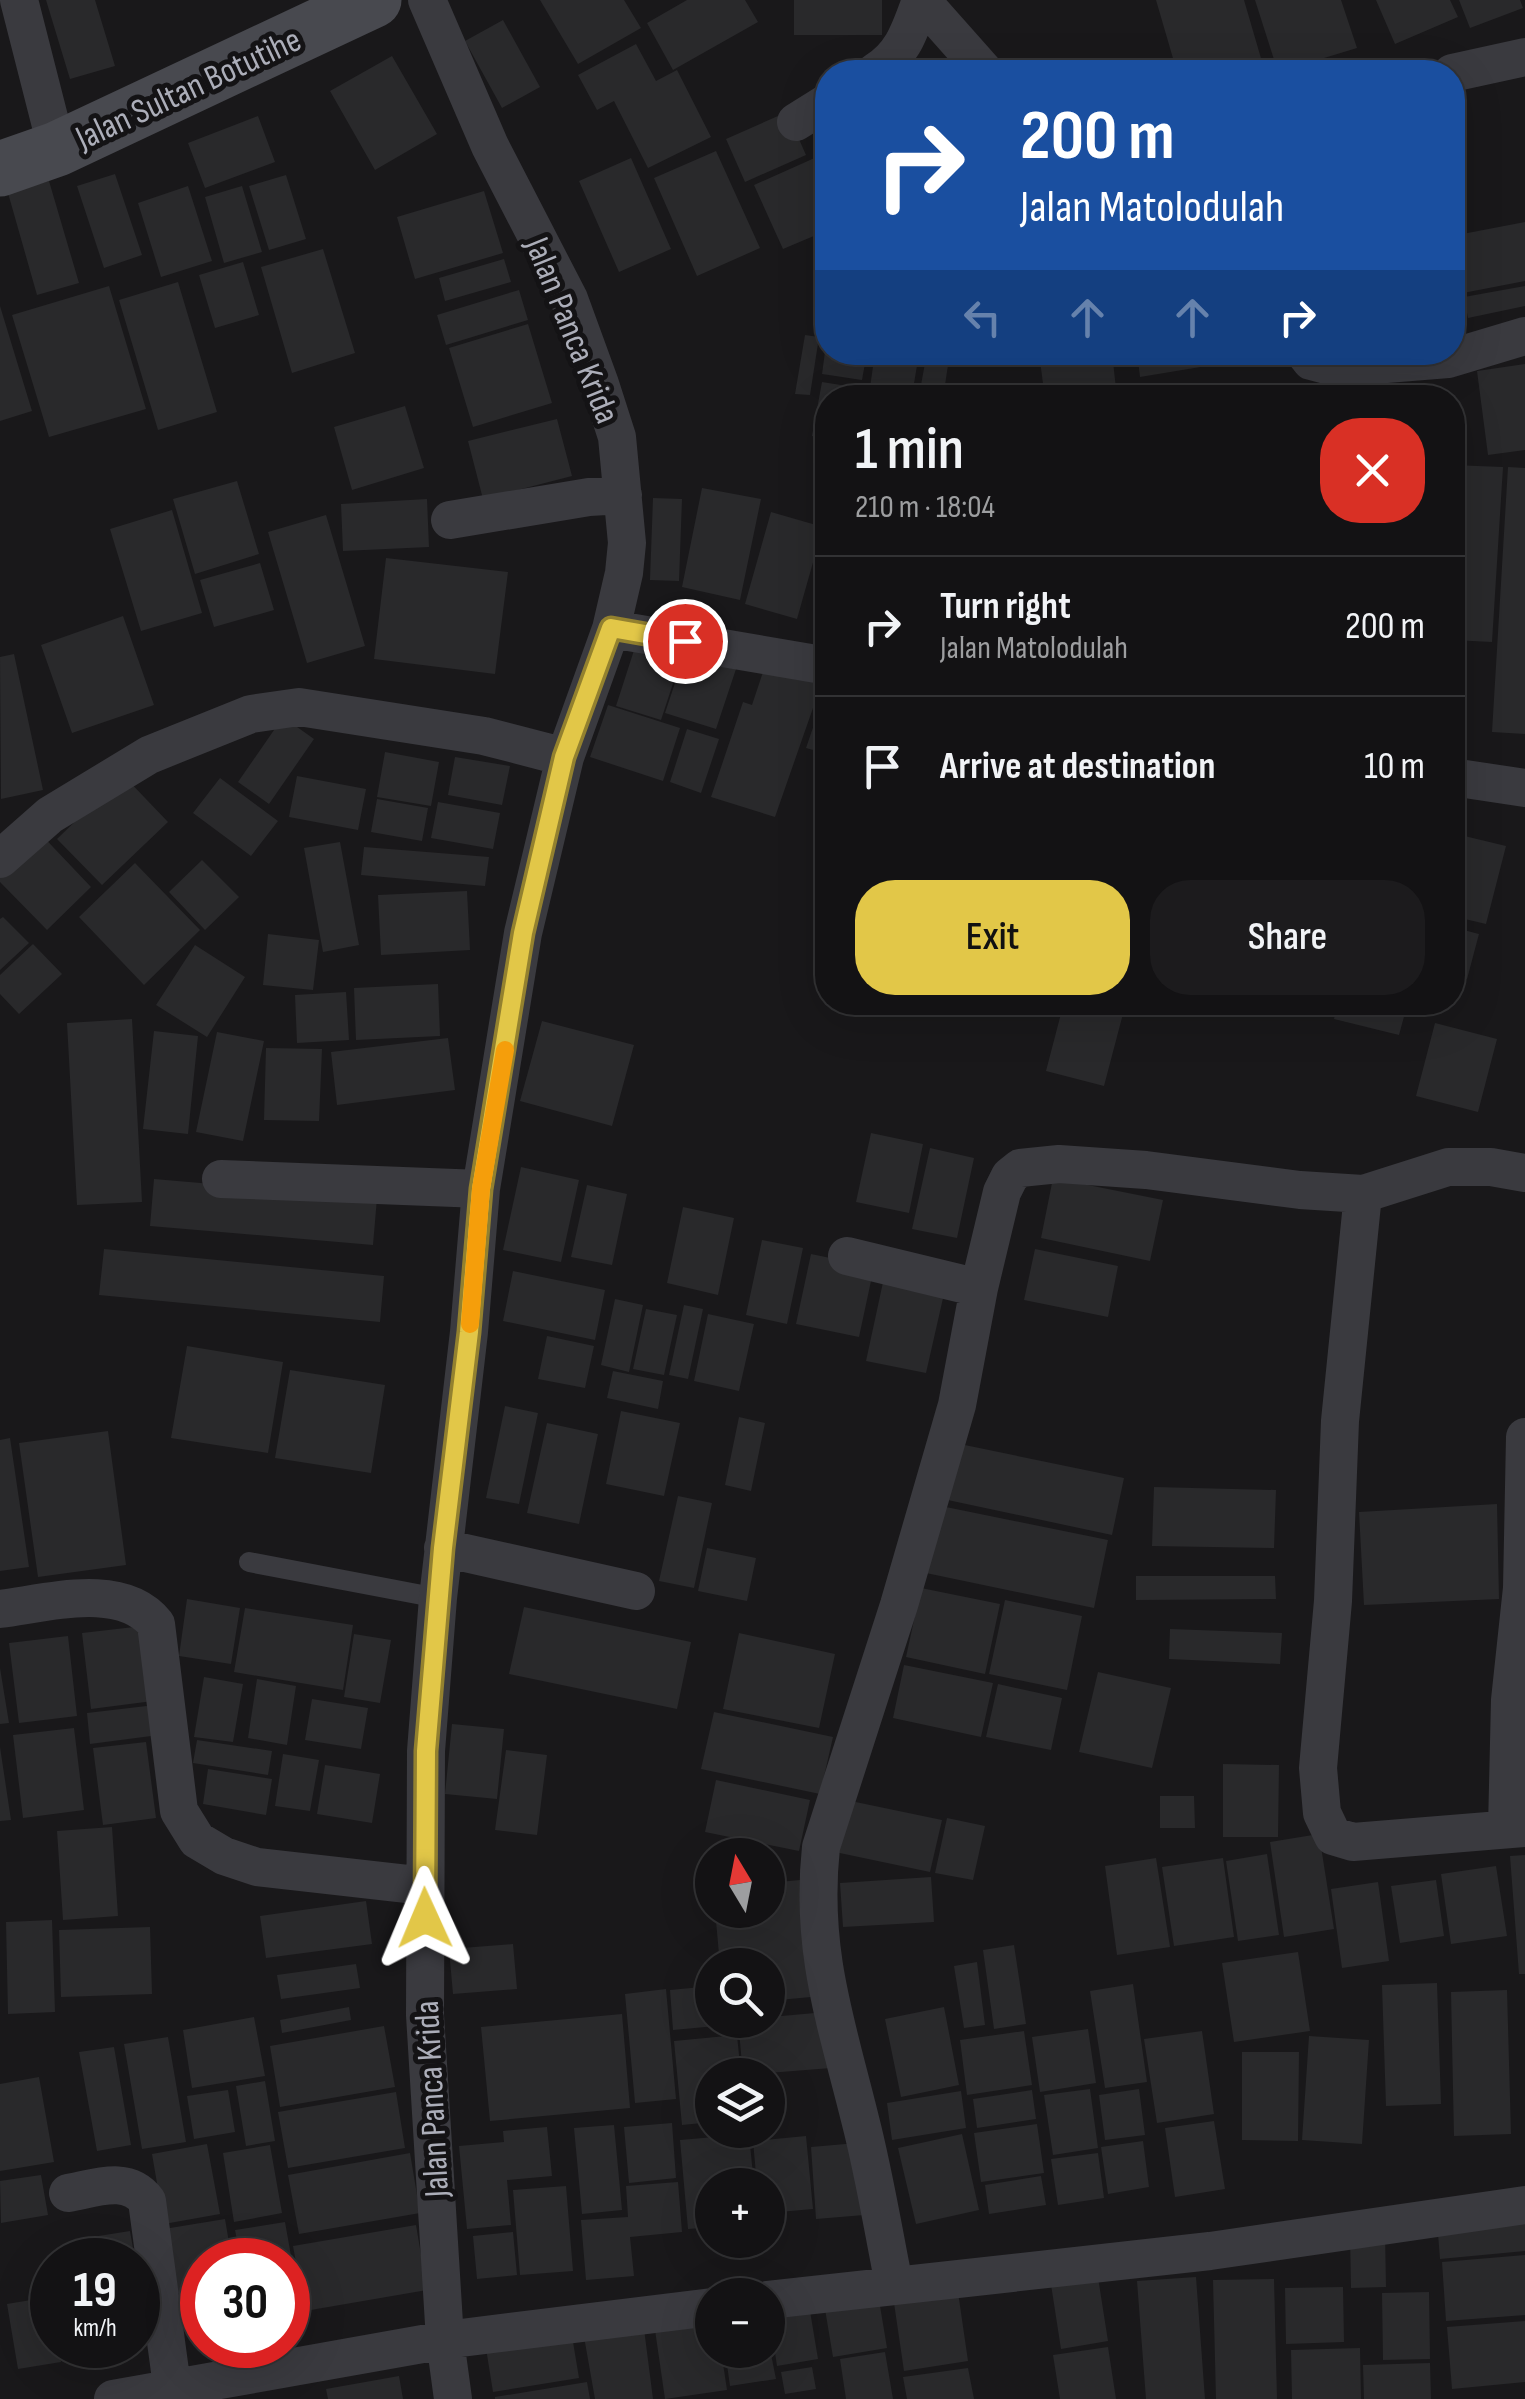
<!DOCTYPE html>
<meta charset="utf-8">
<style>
body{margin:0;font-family:"Sofia Sans Condensed",sans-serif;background:#1c1b1d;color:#f1f3f6;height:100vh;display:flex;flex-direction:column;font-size:38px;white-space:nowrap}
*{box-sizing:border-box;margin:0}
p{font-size:32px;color:#9d9ea0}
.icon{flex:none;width:55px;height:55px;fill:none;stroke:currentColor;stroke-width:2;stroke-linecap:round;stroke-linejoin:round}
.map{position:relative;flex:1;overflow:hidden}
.side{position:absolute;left:815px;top:385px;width:650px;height:630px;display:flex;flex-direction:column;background:#131214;border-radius:40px;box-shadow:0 10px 40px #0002,0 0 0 2px #323234}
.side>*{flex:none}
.guide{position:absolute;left:815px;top:60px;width:650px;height:305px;border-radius:40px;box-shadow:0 10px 40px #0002,0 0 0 2px #323234;background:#1a4fa0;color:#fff;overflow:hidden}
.needle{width:65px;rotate:350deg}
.buttons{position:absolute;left:695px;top:1838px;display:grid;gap:20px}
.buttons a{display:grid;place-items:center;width:90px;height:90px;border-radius:50%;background:#131214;box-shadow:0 10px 40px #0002,0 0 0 2px #323234;font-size:50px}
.speed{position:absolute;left:30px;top:2238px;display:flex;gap:20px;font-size:50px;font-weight:700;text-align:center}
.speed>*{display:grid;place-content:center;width:130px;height:130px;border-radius:50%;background:#131214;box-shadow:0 10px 40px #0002,0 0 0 2px #323234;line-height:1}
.speed small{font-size:25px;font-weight:400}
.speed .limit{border:15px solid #d22;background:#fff;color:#111}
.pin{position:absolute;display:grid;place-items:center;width:85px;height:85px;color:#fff;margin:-42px;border:5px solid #fff;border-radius:50%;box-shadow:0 2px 10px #0007}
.me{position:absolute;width:110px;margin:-55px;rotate:359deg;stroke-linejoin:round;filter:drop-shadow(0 0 8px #0008)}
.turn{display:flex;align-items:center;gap:35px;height:210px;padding:0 40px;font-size:45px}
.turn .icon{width:130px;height:130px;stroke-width:2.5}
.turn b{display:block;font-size:70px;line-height:85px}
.lanes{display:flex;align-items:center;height:95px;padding:0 40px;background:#0003;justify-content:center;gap:50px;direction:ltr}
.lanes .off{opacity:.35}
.round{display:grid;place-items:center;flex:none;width:105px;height:105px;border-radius:40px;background:#1c1b1d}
.headline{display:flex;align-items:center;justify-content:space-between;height:170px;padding:0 40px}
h1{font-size:60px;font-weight:600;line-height:75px}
.button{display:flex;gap:20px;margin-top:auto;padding:20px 40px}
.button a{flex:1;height:115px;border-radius:40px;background:#e2c748;color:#111;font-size:40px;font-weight:600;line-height:115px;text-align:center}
.button a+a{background:#1c1b1d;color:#f1f3f6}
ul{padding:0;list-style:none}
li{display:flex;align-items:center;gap:30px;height:140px;padding:0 40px;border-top:2px solid #323234}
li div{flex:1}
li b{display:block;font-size:38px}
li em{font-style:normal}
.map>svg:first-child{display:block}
.building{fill:#29292b}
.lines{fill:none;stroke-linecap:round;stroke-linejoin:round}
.lane{stroke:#3a3a3f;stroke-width:20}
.street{stroke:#3a3a3f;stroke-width:38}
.secondary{stroke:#48494f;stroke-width:55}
.route-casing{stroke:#93812f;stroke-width:25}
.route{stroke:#e2c748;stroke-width:18}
.slow{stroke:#f59e0b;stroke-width:18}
.labels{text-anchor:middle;stroke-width:10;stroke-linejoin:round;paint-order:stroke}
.street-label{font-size:35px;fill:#acaeb9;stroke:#141315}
</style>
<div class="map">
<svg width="1525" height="2399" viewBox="0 0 1525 2399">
<rect width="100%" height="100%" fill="#19181a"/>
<!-- building -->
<path class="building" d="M46 0H95L115 66 70 79Z
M540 0H624L641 28 578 64Z
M687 0H745L758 22 673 70 647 23Z
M794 0H882V35H794Z
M1156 0H1244L1265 72H1177Z
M1255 0H1341L1357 48 1278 72Z
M1376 0H1450L1458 17 1395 44Z
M1459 0H1520L1523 8 1470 28Z
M503 20 540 87 502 108 465 41Z
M636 44 656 81 677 70 711 137 648 168 614 101 597 110 578 75Z
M392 56 437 134 375 170 330 91Z
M787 112 806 155 745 182 726 139Z
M258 116 275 162 205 188 188 143Z
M716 151 760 248 697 276 654 178Z
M828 152V230L783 249 754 185Z
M631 158 671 249 619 272 579 181Z
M115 174 142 255 104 268 77 186Z
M286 175 306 239 269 250 249 186Z
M49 181 79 283 37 295 8 193Z
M188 186 212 261 161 277 138 203Z
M242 186 262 252 224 263 205 197Z
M484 191 503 253 415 279 397 217Z
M1525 222V281L1463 293 1452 236Z
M323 249 355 353 292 373 261 267Z
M504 259 511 282 445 301 439 278Z
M243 262 259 315 215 328 199 275Z
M178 282 217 412 158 430 119 300Z
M109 286 146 409 49 437 12 315Z
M1525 286V306L1468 318 1464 297Z
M519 290 528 320 446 345 437 315Z
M0 306 32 411 0 421Z
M528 324 552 403 473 427 449 348Z
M805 335 819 337 810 395 795 394Z
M825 352H867L862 380 822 374Z
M875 352 919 354 912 395 870 388Z
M927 352H950L943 398 919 396Z
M1112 352 1117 398H1045L1040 361Z
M1137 352H1254L1255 358 1140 377Z
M1525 364V450L1488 455 1477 371Z
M1339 376 1389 377 1388 398H1338Z
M822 382 903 395V398H828V439L812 436Z
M405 406 424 468 352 490 334 427Z
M557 419 572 476 483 499 468 441Z
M824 448H828V515L814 512Z
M1452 465 1503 467 1492 642 1452 640Z
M1508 467 1525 468V734L1492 732Z
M237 481 259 554 195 574 173 499Z
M702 488 761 499 740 600 682 587Z
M653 498 682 499 679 581 650 580Z
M427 499 429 547 343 551 341 504Z
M172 510 202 613 141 631 110 529Z
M771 512 823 527 797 619 745 604Z
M326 515 365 646 307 663 268 532Z
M386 558 508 572 495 674 374 659Z
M260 563 274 610 214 627 200 580Z
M123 616 154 705 72 733 41 645Z
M637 641 682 656 661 720 616 706Z
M686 650 737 666 716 729 665 713Z
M14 654 43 790 1 799 0 657Z
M765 666 821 685 775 817 711 797 743 702 752 705Z
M827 687H828V754L806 748Z
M608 705 680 728 663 781 590 757Z
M283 717 314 739 269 804 238 782Z
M687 729 719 739 701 793 670 782Z
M385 752 439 762 431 806 377 797Z
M455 757 510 766 502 805 448 795Z
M123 775 168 822 102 885 57 839Z
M297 776 366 789 358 830 289 817Z
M220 778 278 821 251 856 193 813Z
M377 799 428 808 422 841 371 832Z
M438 802 500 813 493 849 431 838Z
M35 828 91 887 47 930 0 882V862Z
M1452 833 1506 846 1486 924 1452 916Z
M340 842 359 945 323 952 304 848Z
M364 847 489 857 485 886 361 875Z
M202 860 239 897 205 930 169 892Z
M135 863 200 930 144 985 79 917Z
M467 891 470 950 381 955 378 895Z
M3 917 29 943 0 970V919Z
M1452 927 1479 934 1467 979 1452 975Z
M268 934 319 940 313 990 263 985Z
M33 944 62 974 19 1014 0 994V975Z
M195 945 245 977 207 1037 156 1005Z
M438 984 440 1036 356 1040 354 988Z
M346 992 349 1040 297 1043 295 995Z
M1064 1002H1094L1124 1010 1104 1086 1046 1071Z
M1338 1002H1408L1399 1035 1334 1019Z
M132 1019 142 1202 77 1205 67 1023Z
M542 1021 634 1045 612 1126 520 1101Z
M1435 1023 1497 1039 1478 1112 1416 1096Z
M154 1031 198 1036 188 1134 143 1129Z
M217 1032 264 1041 243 1141 196 1132Z
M448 1038 455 1090 337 1105 331 1052Z
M266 1048 322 1049 319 1121 264 1120Z
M871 1133 923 1144 909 1213 856 1202Z
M930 1148 974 1158 957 1238 912 1229Z
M521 1167 579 1180 561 1262 503 1250Z
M1053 1178 1163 1200 1150 1261 1041 1238Z
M154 1179 377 1198 373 1245 150 1226Z
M587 1185 627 1194 612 1265 571 1257Z
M683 1207 734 1218 718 1295 667 1283Z
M762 1240 803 1248 787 1324 746 1315Z
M104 1249 384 1276 380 1322 99 1295Z
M1035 1249 1118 1266 1108 1317 1024 1300Z
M811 1254 874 1267 859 1337 796 1324Z
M513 1271 605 1290 595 1340 503 1321Z
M885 1273 946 1285 926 1373 866 1361Z
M615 1299 643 1305 629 1372 601 1365Z
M684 1305 703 1309 688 1379 669 1375Z
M646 1309 677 1315 664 1375 633 1369Z
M708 1314 754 1324 739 1391 694 1381Z
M547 1336 594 1346 585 1388 538 1379Z
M187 1346 283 1362 268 1453 171 1438Z
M290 1370 385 1385 371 1473 275 1458Z
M613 1371 663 1381 658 1409 607 1398Z
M505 1406 538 1413 519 1504 486 1498Z
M621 1411 680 1423 664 1496 606 1484Z
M739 1417 765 1423 751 1491 725 1485Z
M547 1423 598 1434 579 1524 527 1513Z
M108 1431 126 1565 38 1577 19 1443Z
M10 1438 29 1567 0 1571V1440Z
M955 1443 1124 1478 1112 1535 943 1499Z
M1154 1487 1276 1490 1274 1548 1152 1546Z
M678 1496 712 1503 694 1588 659 1581Z
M1497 1504 1499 1599 1364 1605 1359 1512Z
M941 1506 1108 1540 1094 1608 926 1573Z
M707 1548 756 1558 747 1601 698 1591Z
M1136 1576H1275L1276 1599 1136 1600Z
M921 1588 1000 1604 985 1674 906 1657Z
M187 1599 240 1608 231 1664 179 1656Z
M1005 1600 1082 1616 1067 1690 989 1674Z
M524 1607 691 1642 677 1709 509 1674Z
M245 1608 353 1625 343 1690 234 1672Z
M143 1626 153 1701 91 1709 82 1633Z
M1170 1629 1282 1633 1280 1664 1169 1659Z
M739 1633 835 1654 819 1728 723 1709Z
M354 1634 391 1640 380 1703 344 1697Z
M68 1636 77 1716 19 1723 9 1643Z
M904 1665 993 1683 981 1737 893 1718Z
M0 1668 9 1723 0 1724Z
M1098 1672 1171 1688 1152 1768 1079 1752Z
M204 1677 243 1684 233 1742 194 1737Z
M257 1679 296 1686 287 1745 248 1738Z
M998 1684 1062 1698 1051 1750 986 1737Z
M312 1699 368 1708 361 1749 305 1740Z
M155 1705 159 1735 90 1744 87 1713Z
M714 1712 833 1737 820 1794 701 1769Z
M452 1724 504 1729 497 1799 445 1794Z
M74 1728 84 1810 23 1818 13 1735Z
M197 1740 272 1751 268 1775 193 1763Z
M146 1742 156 1818 103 1825 93 1748Z
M0 1747 11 1820 0 1821Z
M506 1750 547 1755 537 1835 495 1830Z
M283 1754 319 1760 310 1811 275 1806Z
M1223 1764 1279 1765 1278 1837H1223Z
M325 1765 380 1774 372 1823 317 1814Z
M208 1769 272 1779 266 1815 203 1804Z
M716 1780 810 1800 799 1851 705 1832Z
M1160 1796H1194L1195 1828H1160Z
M846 1800 942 1820 930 1872 835 1852Z
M947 1818 985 1826 973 1880 935 1873Z
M112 1827 118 1916 63 1920 57 1831Z
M1319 1834 1334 1929 1284 1937 1270 1842Z
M1267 1854 1279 1935 1238 1941 1226 1861Z
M1525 1855V1974H1519L1510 1856Z
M1156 1858 1170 1947 1117 1955 1105 1866Z
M1223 1858 1234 1937 1174 1946 1162 1867Z
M1496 1866 1507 1936 1451 1944 1441 1874Z
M931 1877 934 1922 843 1927 840 1883Z
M800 1880 811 1997 768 2001V1965H720L715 1910H768V1883Z
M1436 1880 1444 1936 1400 1943 1391 1886Z
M1378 1882 1389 1961 1342 1968 1331 1889Z
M366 1901 372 1944 266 1958 260 1916Z
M52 1920 55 2012 8 2014 6 1922Z
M150 1927 152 1994 61 1997 59 1930Z
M513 1944 517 1989 453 1994 449 1949Z
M1014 1945 1026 2024 994 2029 983 1950Z
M1298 1952 1310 2031 1234 2042 1222 1963Z
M977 1962 985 2025 964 2028 954 1966Z
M356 1964 360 1988 281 1999 277 1975Z
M1437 1983 1441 2104 1386 2106 1382 1985Z
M1133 1984 1147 2082 1105 2088 1090 1991Z
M712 1986V2020H715L716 2026 673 2030 670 1990Z
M666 1989 676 2099 635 2103 625 1994Z
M1507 1990 1511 2134 1454 2136 1451 1992Z
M349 2007 351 2020 282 2033 280 2020Z
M944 2007 959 2085 901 2097 885 2019Z
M826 2012 831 2068 743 2075 738 2020Z
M622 2014 630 2108 490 2121 481 2027Z
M254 2017 265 2076 192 2088 183 2030Z
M384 2026 395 2087 280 2107 270 2046Z
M1088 2029 1096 2083 1040 2092 1032 2037Z
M1024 2031 1032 2085 967 2095 960 2040Z
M1202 2031 1214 2114 1157 2123 1144 2039Z
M737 2035 741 2075H712V2122L682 2125 674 2041Z
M1309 2036 1369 2040 1362 2144 1302 2140Z
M168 2037 186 2142 142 2149 124 2044Z
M114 2047 131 2145 97 2151 79 2052Z
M1242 2052H1299L1298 2141 1242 2140Z
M39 2077 54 2162 0 2171V2084Z
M265 2081 275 2141 246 2146 236 2086Z
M1090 2089 1098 2148 1053 2155 1044 2095Z
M1139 2089 1145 2135 1105 2140 1099 2095Z
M228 2090 235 2132 194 2139 187 2096Z
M1032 2090 1036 2119 977 2128 973 2099Z
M961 2091 966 2128 892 2140 887 2103Z
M396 2092 405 2148 288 2168 278 2112Z
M1214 2121 1225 2189 1175 2197 1165 2128Z
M672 2123 676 2178 629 2183 624 2127Z
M1037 2124 1044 2173 981 2182 974 2133Z
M614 2125 622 2210 582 2214 574 2128Z
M547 2127 552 2176 507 2180 511 2225 467 2229 459 2146 504 2142 503 2131Z
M749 2134 754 2185H712V2227L688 2229 680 2140Z
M962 2134 979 2210 916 2224 898 2148Z
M806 2136 813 2209 768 2213V2185H757L753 2141Z
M1143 2141 1149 2187 1108 2194 1101 2147Z
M857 2143 864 2215 816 2219 811 2147Z
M207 2144 220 2214 164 2224 152 2154Z
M270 2145 282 2213 234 2222 223 2153Z
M410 2153 420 2213 299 2234 288 2175Z
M1098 2153 1104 2198 1058 2205 1051 2159Z
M41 2175 48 2215 1 2223 0 2181Z
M1041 2176 1046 2205 989 2214 985 2185Z
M678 2182 682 2232 630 2237 634 2276 586 2280 581 2220 628 2217 626 2186Z
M566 2186 573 2271 520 2275 513 2190Z
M1525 2214V2251L1440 2259 1437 2221Z
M225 2219 232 2260H202V2289L175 2294 164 2229Z
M285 2222 293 2267 288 2268V2260H241L235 2230Z
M416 2225 427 2290 305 2311 293 2246Z
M130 2231 135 2260H90L86 2238Z
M513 2232 517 2275 477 2279 473 2236Z
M1385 2233 1386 2287 1351 2288 1350 2234Z
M1525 2255V2315L1446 2321 1442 2262Z
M1097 2271 1108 2341 1061 2349 1050 2278Z
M288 2274H293L301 2321 288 2323Z
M1196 2277 1205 2399H1146L1137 2281Z
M1274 2279 1277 2399H1216L1213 2280Z
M1343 2287 1344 2342 1286 2344 1285 2288Z
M140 2288 149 2345 106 2352 105 2345H138Z
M958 2292 968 2361 904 2371 894 2303Z
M1429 2292 1430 2359 1383 2360 1382 2293Z
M878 2294 887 2348 833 2357 824 2303Z
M49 2297 52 2345H58L61 2362 18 2369 7 2304Z
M808 2299 818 2359 777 2366 768 2305Z
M712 2314V2350H721L727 2390 665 2399 654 2323Z
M643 2321 653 2399H595L583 2331Z
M1525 2321V2382L1452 2389 1447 2327Z
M571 2330 579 2378 493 2392 485 2342Z
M768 2339 776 2379 730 2386 725 2350H768Z
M1108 2347 1116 2399H1060L1053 2355Z
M1360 2348 1361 2399H1292L1291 2350Z
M885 2352 893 2399H846L840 2359Z
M1430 2363 1431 2399H1364L1363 2365Z
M812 2367 816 2389 785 2394 781 2372Z
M968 2368 974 2399H907L903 2377Z
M399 2376 403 2399H328L326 2389Z
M587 2382 590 2399H495V2397Z"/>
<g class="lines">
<!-- lane -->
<path class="lane" d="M249 1562 438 1598"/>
<!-- street -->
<path class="street" d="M19 0 57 149
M427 0 490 146 569 299 600 384 617 437 627 543 624 573 611 629 565 757 523 933 481 1189 469 1332 438 1598 426 1751 425 2015 445 2340 453 2399
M921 0 985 72
M875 72C903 55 910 30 921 0
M1452 73 1525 57
M796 122 828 102
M1304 352 1311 361 1337 368 1448 359 1525 336
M450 520 589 497 623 495
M611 629 828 666
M1452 777 1525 788
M0 859 50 815 149 755 251 714 299 707 484 736 565 757
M221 1179 481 1189
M1363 1194 1340 1421 1333 1601 1318 1768 1322 1813 1333 1836 1353 1842 1525 1828
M847 1256 979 1288
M443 1548 636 1591
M0 1609C47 1603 122 1581 156 1624L179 1811 197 1840 224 1856 257 1867 425 1886
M1507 1828 1510 1700 1522 1588 1525 1437
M68 2193C96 2188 128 2175 147 2201L172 2386
M894 2284C883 2229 874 2173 860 2119 836 2022 810 1950 821 1847L899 1605 957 1405 979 1288 1002 1192 1010 1176 1020 1168 1059 1164 1146 1170 1300 1190 1363 1194 1448 1167H1491L1525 1173
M768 2300 1210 2251 1525 2205
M113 2399 445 2340 712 2307"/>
<!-- secondary -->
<path class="secondary" d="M0 169 57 149 374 0"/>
</g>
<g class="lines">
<!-- route casing -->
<g class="route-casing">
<path id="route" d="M425 1918 426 1751 443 1548 469 1332 481 1189 523 933 564 757 611 628 685 641"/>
</g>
<!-- route -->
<use href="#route" class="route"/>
<!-- slow -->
<path class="slow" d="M470 1324 481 1189 505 1050"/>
</g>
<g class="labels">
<!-- street labels -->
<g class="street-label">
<text transform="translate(188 88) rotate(-25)" y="12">Jalan Sultan Botutihe</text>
<text transform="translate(573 330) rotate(68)" y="12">Jalan Panca Krida</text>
<text transform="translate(431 2099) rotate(-93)" y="12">Jalan Panca Krida</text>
</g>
</g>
</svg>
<div class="buttons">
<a><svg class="needle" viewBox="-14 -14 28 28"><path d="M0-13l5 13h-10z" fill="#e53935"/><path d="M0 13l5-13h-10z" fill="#9d9ea0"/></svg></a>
<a><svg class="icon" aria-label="search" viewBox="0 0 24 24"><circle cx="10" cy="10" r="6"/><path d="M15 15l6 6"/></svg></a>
<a><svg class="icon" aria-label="layers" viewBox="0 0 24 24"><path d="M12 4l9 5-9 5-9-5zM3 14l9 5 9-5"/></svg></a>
<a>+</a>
<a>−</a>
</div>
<div class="speed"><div>19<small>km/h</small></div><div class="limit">30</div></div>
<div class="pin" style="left:685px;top:641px;background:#d93025"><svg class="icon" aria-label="arrive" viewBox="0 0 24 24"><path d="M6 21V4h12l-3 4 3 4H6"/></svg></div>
<svg class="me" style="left:425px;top:1918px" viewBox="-20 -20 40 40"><path d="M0-17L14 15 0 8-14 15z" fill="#e2c748" stroke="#fff" stroke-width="4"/></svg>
<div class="guide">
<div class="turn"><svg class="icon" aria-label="right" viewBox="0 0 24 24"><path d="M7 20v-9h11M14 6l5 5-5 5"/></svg><div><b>200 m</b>Jalan Matolodulah</div></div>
<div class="lanes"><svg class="icon off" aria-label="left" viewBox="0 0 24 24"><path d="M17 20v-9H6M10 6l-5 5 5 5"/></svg><svg class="icon off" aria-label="ahead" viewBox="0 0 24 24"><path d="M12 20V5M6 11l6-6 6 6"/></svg><svg class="icon off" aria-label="ahead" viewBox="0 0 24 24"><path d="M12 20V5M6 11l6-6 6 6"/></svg><svg class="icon" aria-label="right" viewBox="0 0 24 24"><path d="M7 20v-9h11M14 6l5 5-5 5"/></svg></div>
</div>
<section class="side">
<div class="headline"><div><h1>1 min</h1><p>210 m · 18:04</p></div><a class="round" style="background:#d93025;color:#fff"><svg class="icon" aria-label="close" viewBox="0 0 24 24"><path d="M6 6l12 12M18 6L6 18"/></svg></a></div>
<ul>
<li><svg class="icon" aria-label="right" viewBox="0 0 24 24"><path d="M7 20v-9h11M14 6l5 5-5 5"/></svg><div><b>Turn right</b><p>Jalan Matolodulah</p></div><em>200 m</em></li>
<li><svg class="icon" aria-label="arrive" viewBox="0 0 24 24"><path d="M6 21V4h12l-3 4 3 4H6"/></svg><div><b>Arrive at destination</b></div><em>10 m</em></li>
</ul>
<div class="button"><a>Exit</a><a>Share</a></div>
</section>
</div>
